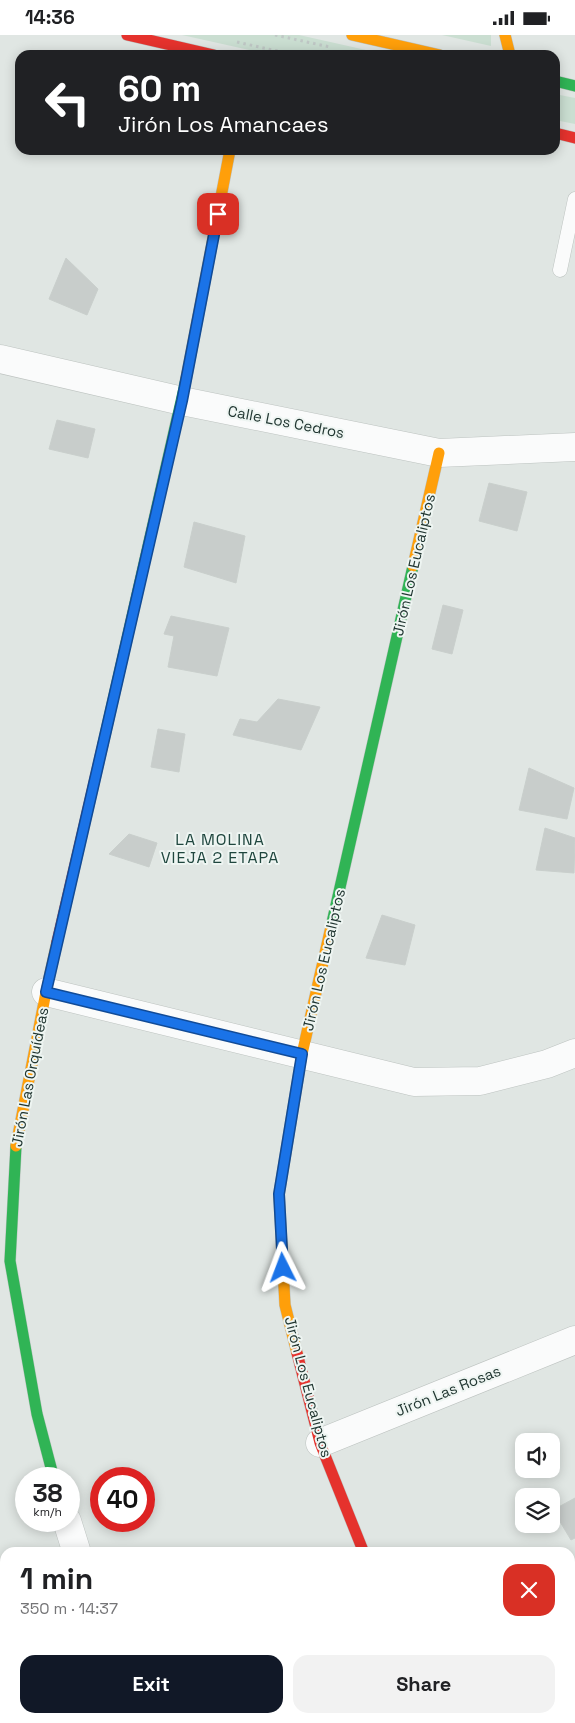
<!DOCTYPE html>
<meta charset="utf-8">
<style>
body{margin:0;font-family:"Space Grotesk",sans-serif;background:#f2f2f2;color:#202124;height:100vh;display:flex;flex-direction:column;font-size:19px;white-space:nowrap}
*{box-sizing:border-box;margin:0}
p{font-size:16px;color:#757577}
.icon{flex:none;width:28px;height:28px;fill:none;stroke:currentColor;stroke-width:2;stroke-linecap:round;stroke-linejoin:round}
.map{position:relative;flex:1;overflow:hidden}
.sheet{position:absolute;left:0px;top:1512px;width:575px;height:176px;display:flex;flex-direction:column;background:#fff;border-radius:15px 15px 0 0;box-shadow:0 2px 12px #0003}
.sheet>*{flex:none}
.guide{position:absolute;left:15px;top:15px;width:545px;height:105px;border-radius:15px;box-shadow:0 2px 12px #0003;background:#202124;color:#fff;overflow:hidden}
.tools{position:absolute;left:515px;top:1398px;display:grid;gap:10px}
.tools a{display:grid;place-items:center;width:45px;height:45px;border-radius:10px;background:#fff;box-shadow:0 2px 12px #0003;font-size:25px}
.speed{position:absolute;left:15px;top:1432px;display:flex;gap:10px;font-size:25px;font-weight:700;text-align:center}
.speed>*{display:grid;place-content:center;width:65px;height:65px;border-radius:50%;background:#fff;box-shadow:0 2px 12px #0003;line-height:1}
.speed small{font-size:12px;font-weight:400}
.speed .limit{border:8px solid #d22;background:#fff;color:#111}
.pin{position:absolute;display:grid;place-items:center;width:42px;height:42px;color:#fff;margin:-21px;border-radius:10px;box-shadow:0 2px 8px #0006}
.me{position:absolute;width:55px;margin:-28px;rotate:357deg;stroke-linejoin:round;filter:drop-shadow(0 0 4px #0008)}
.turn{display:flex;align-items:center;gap:18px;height:105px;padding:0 20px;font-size:22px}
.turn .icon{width:65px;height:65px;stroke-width:2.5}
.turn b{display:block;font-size:35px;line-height:42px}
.round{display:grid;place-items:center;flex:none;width:52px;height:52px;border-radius:15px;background:#f2f2f2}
.head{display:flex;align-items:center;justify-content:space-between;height:85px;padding:0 20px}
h1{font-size:30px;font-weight:600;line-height:38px}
.cta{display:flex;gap:10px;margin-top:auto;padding:10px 20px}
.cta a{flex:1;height:58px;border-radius:15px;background:#111827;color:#fff;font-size:20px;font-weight:600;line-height:58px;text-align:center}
.cta a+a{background:#f2f2f2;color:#202124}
.status{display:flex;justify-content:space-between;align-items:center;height:35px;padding:0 25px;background:#fff;direction:ltr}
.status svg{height:14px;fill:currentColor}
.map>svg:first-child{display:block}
.green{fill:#caded1}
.building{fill:#c8cdcb;stroke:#c9cfcc}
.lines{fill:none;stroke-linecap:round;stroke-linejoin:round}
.lane-casing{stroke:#bdc3c0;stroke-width:15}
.street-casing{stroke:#bdc3c0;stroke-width:29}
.fast-casing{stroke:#bdc3c1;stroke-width:12}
.slow-casing{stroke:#bdc3c1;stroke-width:12}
.jam-casing{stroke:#bdc3c1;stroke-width:12}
.path{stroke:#bfc7c5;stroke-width:3;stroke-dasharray:2.5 4;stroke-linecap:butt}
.lane{stroke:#fafbfb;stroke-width:14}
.street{stroke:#fafbfb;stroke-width:28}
.fast{stroke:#30b455;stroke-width:11}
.slow{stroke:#ff9f0a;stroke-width:11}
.jam{stroke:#e5322d;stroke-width:11}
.route-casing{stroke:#114b97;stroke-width:12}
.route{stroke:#1a73e8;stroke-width:9}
.labels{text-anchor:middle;stroke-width:4;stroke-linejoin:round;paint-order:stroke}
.street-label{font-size:15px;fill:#213631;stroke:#eef5f2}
.neighbourhood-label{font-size:16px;letter-spacing:1px;fill:#1f463e;stroke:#eef5f2}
</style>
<div class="status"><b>14:36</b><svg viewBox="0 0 49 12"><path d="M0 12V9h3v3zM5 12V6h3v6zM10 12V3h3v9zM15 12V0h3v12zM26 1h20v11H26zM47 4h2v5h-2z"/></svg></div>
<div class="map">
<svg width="575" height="1688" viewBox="0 0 575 1688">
<rect width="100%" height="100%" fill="#e0e6e3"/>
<!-- green -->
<path class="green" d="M182 0H299L366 15 376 20H272Z
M442 0H491V11Z
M555 59 575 63V89L555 85Z
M160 1684H402L404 1688H161Z"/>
<!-- building -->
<path class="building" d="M66 223 98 254 87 280 49 264Z
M57 385 95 394 88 423 49 414Z
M489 448 527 457 517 496 479 486Z
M194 487 245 501 236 548 184 532Z
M443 570 463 575 452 619 432 614Z
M171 581 229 593 217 641 168 632 174 601 164 599Z
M278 664 320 672 301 715 233 700 240 684 257 687Z
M158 694 185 699 179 737 151 732Z
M529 733 574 753 567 784 519 775Z
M545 793 575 803 574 838 536 835Z
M129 799 157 808 149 832 109 819Z
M382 880 415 890 405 930 366 923Z
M575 1463V1503L571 1505 553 1475Z"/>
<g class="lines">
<!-- lane casing -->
<g class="lane-casing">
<path id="lane" d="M560 235 575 164"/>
</g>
<!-- street casing -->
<g class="street-casing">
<path id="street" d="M0 324 182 366 439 418 575 412
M46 957 414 1047 480 1046 547 1029 575 1018
M320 1408 575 1305
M67 1486 77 1518
M141 1684 142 1688
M430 1684 432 1688"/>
</g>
<!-- fast casing -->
<g class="fast-casing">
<path id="fast" d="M555 46 575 51
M103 709 186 344
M331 892 413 531
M16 1111 10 1226 37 1379 54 1444"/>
</g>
<!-- slow casing -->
<g class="slow-casing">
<path id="slow" d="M352 0 440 20
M505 0 510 20
M186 344 230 115
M413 531 439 418
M16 1111 46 957 57 907
M297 1318 285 1270 279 1159 302 1019 331 892"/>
</g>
<!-- jam casing -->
<g class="jam-casing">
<path id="jam" d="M127 0 214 20
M555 98 575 103
M57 907 103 709
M297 1318 320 1408 364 1518"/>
</g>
<!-- path -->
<path class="path" d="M275 0 330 12
M237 7 295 20"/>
<!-- lane -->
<use href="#lane" class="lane"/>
<!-- street -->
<use href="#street" class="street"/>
<!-- fast -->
<use href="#fast" class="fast"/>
<!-- slow -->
<use href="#slow" class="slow"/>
<!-- jam -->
<use href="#jam" class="jam"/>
</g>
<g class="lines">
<!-- route casing -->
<g class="route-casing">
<path id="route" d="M218 179 182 366 46 957 302 1019 279 1159 283 1233"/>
</g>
<!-- route -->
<use href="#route" class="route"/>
</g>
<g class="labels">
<!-- street labels -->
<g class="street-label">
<text transform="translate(286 387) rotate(11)" y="5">Calle Los Cedros</text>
<text transform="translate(414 530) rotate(-77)" y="5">Jirón Los Eucaliptos</text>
<text transform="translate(324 925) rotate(-77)" y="5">Jirón Los Eucaliptos</text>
<text transform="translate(30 1042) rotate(-79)" y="5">Jirón Las Orquídeas</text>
<text transform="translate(308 1352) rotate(75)" y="5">Jirón Los Eucaliptos</text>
<text transform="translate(448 1356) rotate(-22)" y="5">Jirón Las Rosas</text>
</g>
<!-- neighbourhood labels -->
<g class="neighbourhood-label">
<text x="220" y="810">LA MOLINA<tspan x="220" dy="18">VIEJA 2 ETAPA</tspan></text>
</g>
</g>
</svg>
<div class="tools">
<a><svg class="icon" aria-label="sound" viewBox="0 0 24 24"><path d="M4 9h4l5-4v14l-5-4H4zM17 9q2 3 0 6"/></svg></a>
<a><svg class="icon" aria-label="layers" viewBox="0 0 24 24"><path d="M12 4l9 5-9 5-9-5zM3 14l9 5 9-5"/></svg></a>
</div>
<div class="speed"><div>38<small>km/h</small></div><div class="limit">40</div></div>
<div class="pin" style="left:218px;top:179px;background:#d93025"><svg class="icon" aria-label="arrive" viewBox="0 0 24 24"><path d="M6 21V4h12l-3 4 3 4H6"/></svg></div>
<svg class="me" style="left:283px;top:1233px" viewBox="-20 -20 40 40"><path d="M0-17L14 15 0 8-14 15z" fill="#1a73e8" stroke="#fff" stroke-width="4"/></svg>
<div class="guide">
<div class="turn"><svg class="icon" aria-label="left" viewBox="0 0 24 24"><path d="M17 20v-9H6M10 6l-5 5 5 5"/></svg><div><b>60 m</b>Jirón Los Amancaes</div></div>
</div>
<section class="sheet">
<div class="head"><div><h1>1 min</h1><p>350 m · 14:37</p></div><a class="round" style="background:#d93025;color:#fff"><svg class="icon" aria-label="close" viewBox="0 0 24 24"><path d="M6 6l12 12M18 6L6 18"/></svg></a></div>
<div class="cta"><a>Exit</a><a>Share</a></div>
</section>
</div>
